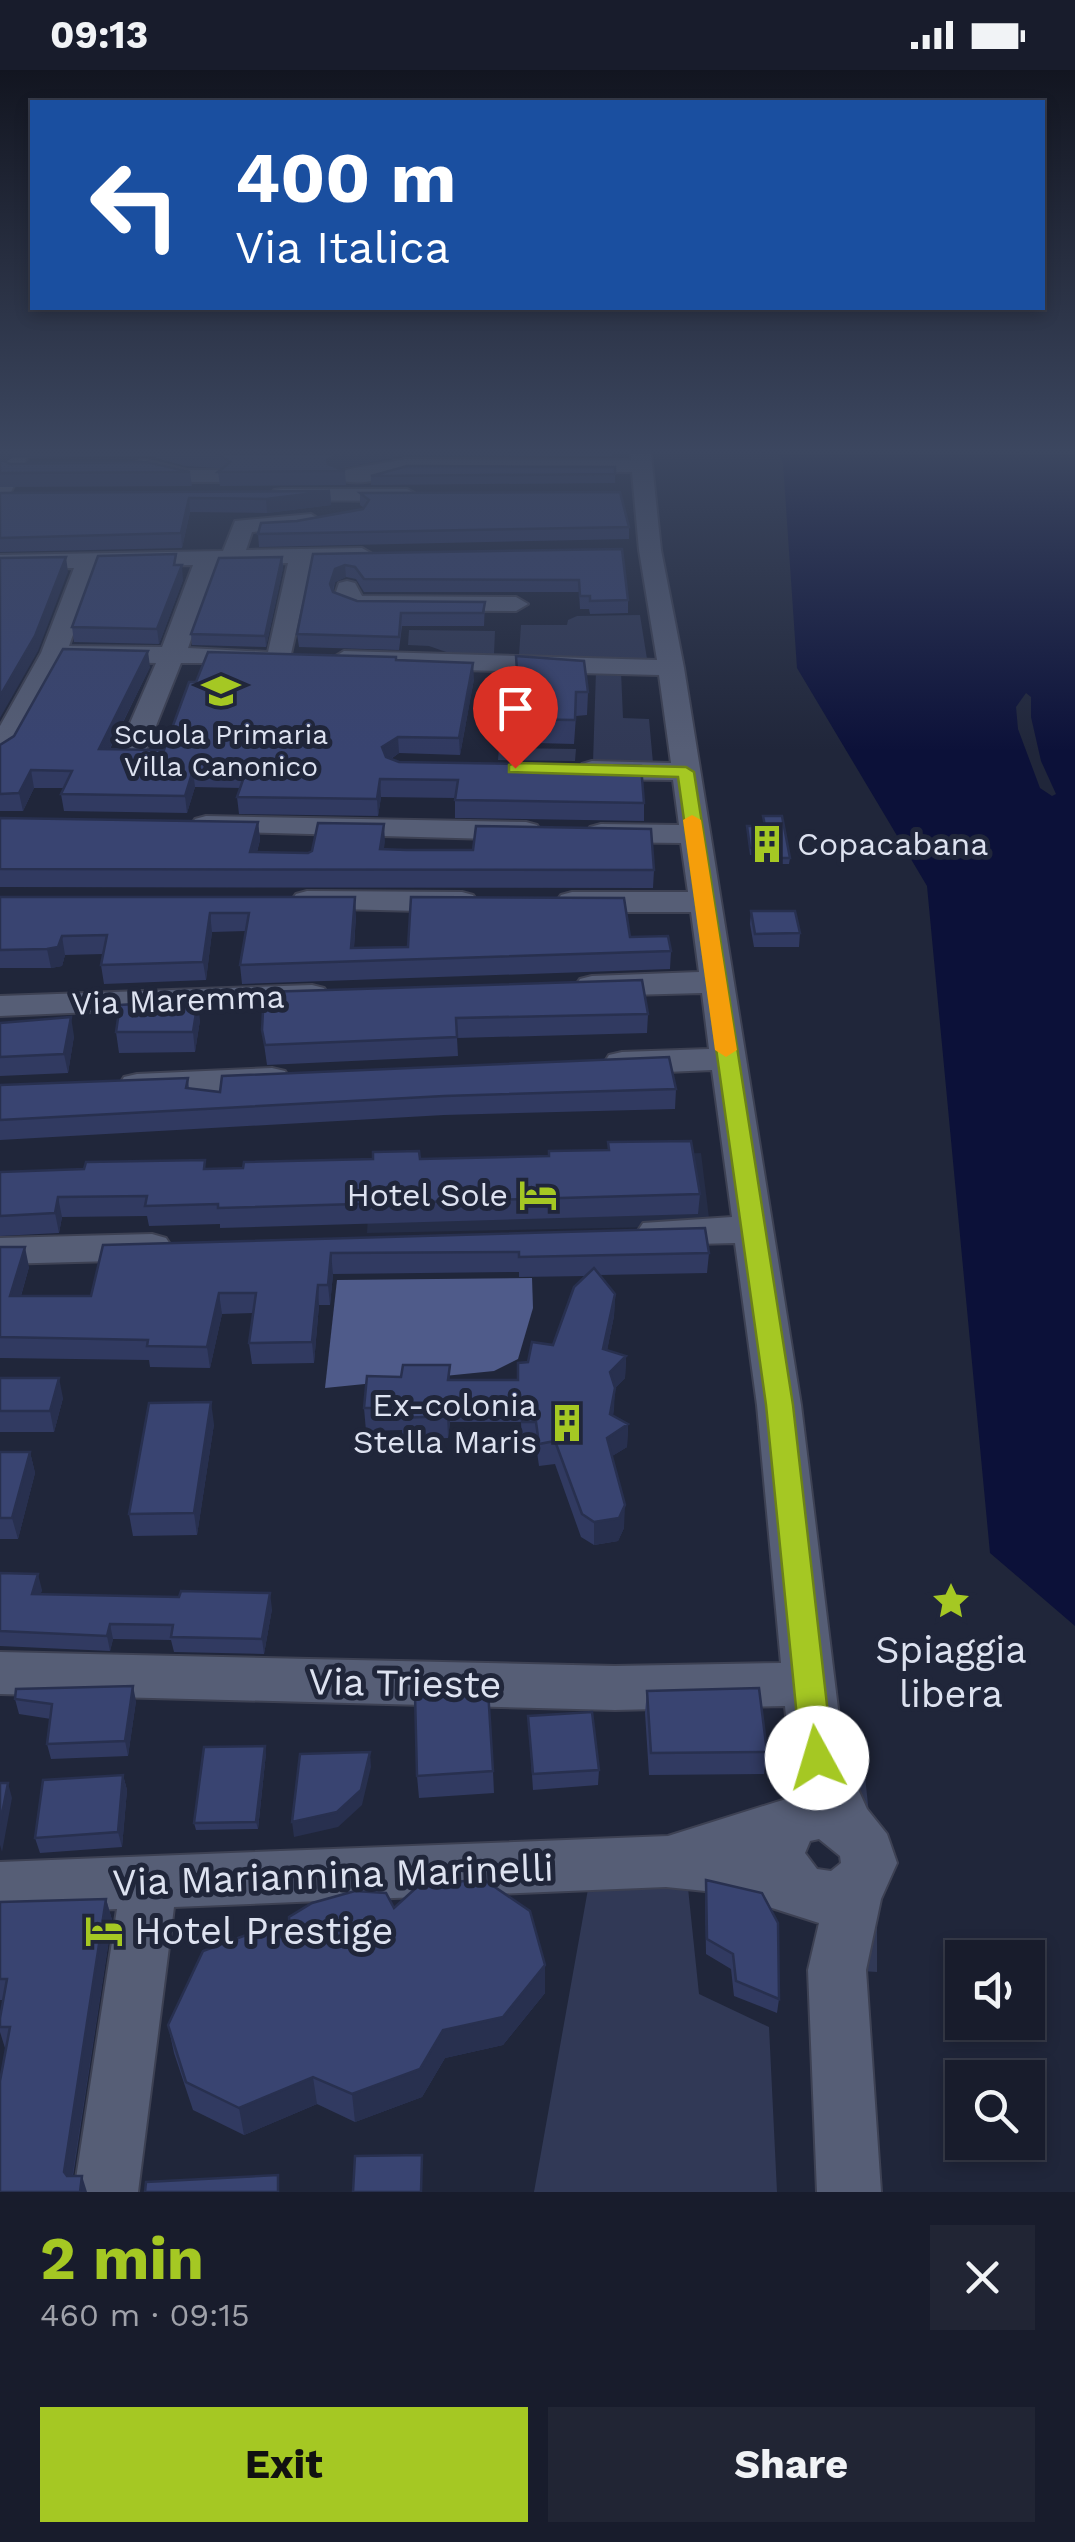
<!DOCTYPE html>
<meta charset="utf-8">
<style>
body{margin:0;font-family:"Work Sans",sans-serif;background:#212534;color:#f1f3f6;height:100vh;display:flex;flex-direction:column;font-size:38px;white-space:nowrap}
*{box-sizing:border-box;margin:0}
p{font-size:32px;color:#9fa1a9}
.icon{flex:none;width:55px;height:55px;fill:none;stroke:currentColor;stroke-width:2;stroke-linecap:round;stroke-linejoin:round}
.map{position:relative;height:2122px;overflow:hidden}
.side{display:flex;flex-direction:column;background:#181c2c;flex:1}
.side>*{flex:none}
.top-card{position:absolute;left:30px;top:30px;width:1015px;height:210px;border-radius:0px;box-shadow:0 5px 15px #0003,0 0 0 2px #363a48;background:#1a4fa0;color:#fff;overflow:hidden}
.controls{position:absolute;left:945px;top:1870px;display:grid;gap:20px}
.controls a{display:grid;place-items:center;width:100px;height:100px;border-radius:0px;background:#181c2c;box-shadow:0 5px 15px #0003,0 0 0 2px #363a48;font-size:50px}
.pin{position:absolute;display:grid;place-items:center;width:85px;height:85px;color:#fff;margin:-102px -42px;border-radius:50% 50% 50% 0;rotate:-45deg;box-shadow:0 0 10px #0007}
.pin .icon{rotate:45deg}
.me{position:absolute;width:110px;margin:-55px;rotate:354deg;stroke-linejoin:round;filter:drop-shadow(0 0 8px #0008)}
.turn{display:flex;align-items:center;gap:35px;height:210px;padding:0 40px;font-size:45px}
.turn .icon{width:130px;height:130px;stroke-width:2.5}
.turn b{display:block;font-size:70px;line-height:85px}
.round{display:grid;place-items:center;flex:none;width:105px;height:105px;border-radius:0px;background:#212534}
.head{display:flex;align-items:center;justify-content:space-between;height:170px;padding:0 40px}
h1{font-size:60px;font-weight:700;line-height:75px;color:#a5c823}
.action{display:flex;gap:20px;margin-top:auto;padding:20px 40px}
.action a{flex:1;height:115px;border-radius:0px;background:#a5c823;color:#111;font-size:40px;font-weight:700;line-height:115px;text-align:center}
.action a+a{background:#212534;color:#f1f3f6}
.status{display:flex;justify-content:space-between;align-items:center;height:70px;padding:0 50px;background:#181c2c;direction:ltr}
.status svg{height:28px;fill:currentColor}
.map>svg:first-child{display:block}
.built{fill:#252d47}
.green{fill:#313956}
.forest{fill:#4f5b8a}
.water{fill:#0c1139}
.pier{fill:#20263a}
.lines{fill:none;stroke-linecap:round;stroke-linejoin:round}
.minor-casing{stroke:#3d4153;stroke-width:4}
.minor{fill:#565e76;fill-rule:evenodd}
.wall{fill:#313a61}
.shaded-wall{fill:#28304f}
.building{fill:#394471;stroke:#28304f;stroke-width:2.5}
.route{fill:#a5c823;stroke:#6b8217;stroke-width:2.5}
.slow{fill:#f59e0b}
.labels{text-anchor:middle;stroke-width:10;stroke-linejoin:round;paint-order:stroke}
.far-poi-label{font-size:28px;fill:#dde2f0;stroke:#20263a}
.poi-label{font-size:32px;fill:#dde2f0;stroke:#20263a;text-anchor:end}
.street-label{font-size:32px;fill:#dde2f0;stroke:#20263a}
.near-poi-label{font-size:38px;fill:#dde2f0;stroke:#20263a}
.near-street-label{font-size:38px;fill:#dde2f0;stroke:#20263a}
</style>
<div class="status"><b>09:13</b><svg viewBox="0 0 49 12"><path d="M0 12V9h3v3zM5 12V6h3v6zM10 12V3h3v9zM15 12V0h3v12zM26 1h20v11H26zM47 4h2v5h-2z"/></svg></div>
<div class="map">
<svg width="1075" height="2122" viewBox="0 0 1075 2122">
<rect width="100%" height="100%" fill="#20263a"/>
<!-- built -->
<path class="built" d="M701 1083 710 1156 367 1163 371 1094Z"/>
<!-- green -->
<path class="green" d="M640 545 647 589 519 585 521 555H567L568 550 577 546Z
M409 560 495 561 494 584 449 583 429 576 408 575Z
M596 601H621L623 648 649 649 653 693 593 692Z
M499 678 576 679 575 691 498 690Z
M844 1677 862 1678 877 1819V1902L862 1901Z
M688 1818 699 1924 769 1957 777 2122H534L588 1819Z"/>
<!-- forest -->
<path class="forest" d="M532 1208 533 1238 518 1289 494 1301 325 1318 337 1210Z"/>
<!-- water -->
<path class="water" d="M778 384H1075V1556L990 1483 927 816 797 598 783 393Z"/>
<!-- pier -->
<path class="pier" d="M1026 623 1031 627V647L1041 691 1056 724 1052 726 1040 718 1018 659 1016 637Z"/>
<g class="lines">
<!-- minor casing -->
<g class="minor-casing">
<path id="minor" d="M9 384H29L11 422 0 428V401Z
M631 384H651L661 480 684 598 801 1335 844 1688 867 1739 887 1764 897 1793 881 1829 866 1900 881 2122H817L808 1900 819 1853 725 1823 666 1817 174 1837 138 2122H74L117 1839 0 1844V1792L668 1766 805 1723 790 1688 785 1636 615 1640 0 1624V1582L615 1596 781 1593 757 1335 735 1173 657 1175 643 1171 637 1162 643 1153 732 1147 712 1000 622 1004 609 1001 604 993 609 985 622 982 709 979 702 923 592 926 580 923 575 916 580 909 592 906 699 902 691 842H572L561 839 556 832 561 825 572 822H688L681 773 601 772 590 769 586 763 590 757 601 754 679 755 673 710 592 709 582 706 578 700 582 694 592 691 671 693 659 605 344 597 331 589 344 581 657 590 639 480 632 402 407 401C386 409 350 420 331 405 338 399 389 393 405 389L631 390ZM819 1769 840 1786 841 1793 831 1801 817 1799 805 1783 810 1771Z
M144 390 187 400H267L278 406 267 412H187L137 400 134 396 137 392Z
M282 419H407L418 425 407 431 274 430 271 425 274 420Z
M311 444 322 451 319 456 252 462 246 480 362 478 374 485 362 492 311 493 289 593H181L146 681 132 689 118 681 156 593 63 591 14 681 0 689V656L41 583 74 498 0 499V485L223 481 235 451ZM288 493 268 582 188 578 217 495ZM193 495 162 577 69 576 97 497Z
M347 511 355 513 362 526 516 527 528 534 516 541 359 540 337 533 334 528 339 513Z
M206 746 526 752 537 755 541 761 537 767 526 770 195 761 191 755 195 749Z
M307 821 462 822 473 825 478 832 473 839 462 842 296 838 291 831 296 824Z
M312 915 324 918 329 925 324 932 0 946V926Z
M272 998 285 1001 290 1009 285 1017 137 1026 124 1023 119 1015 124 1007 137 1004Z
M152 1164 166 1168 172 1177 166 1186 152 1190 0 1194V1168Z"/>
</g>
<!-- minor -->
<use href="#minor" class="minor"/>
</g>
<!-- wall -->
<path class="wall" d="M0 384H612V386L404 385 338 399 345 401 346 415 220 416 218 402 221 399 219 398 185 396 150 386 12 388 6 392 10 394 190 402 192 416 0 417Z
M615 404V413L371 415V406Z
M330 421 331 435 267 443 190 442 182 478 0 482V423Z
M360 423 629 457V469L259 477 258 464 297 451 363 439 364 438 360 435Z
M622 479 628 530V543L590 544 589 539H580L579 522H364L356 509 346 507 335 512 333 522 357 531 485 532 484 556H402L399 580 299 577 297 564 313 484Z
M282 487 283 498 266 577 192 575 191 564Z
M183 510 159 574 74 572 72 557Z
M396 590 474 609 460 685 399 683 391 689 399 692 644 733V751L455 748V728L381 727 378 746 239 744 237 727 240 718 195 717 187 743 64 741 61 724 64 718H34L23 741H0V675L150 597 110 679 164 680 196 612Z
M506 602 588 622 587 645 576 646 574 674 500 672V649Z
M763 746 790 788 789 794H767L766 785H750L747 756H763Z
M0 748 258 752 260 770 257 782 308 783 384 754V779L654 800 653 818 0 817Z
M0 827 356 845 354 878 630 867 671 881 670 899 242 914 240 895 246 861 212 862 206 910 104 914 101 895 103 884 65 885 62 896 51 898H0Z
M751 841 800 863 799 877H754L750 854Z
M264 922 648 944 647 963 457 968 458 986 267 995 262 960Z
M200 950 195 982 119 983 116 962Z
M0 953 74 966 68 1003 0 1006Z
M188 1008 189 1018 220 1022 676 1019 675 1039 444 1045 0 1070V1015Z
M608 1072 700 1124 698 1144 220 1158V1154L149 1156 147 1146 62 1147 59 1163 0 1166V1102L243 1098 420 1089 549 1086 608 1080Z
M103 1175 709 1183 707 1203 599 1205 615 1224 614 1246 607 1280 626 1286 625 1308 615 1318 613 1346 628 1354 627 1377 612 1386 624 1458 618 1471 594 1475 581 1467 555 1394 539 1396 536 1375 522 1374 521 1352H450L448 1368 403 1370 402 1360 366 1361 364 1338 450 1310H518L528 1292 553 1275 586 1206 519 1207V1202L333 1204 330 1235H319L314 1293 252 1294 249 1273 253 1243 222 1244 210 1298 150 1297 149 1290 0 1288V1177L29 1197 21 1226H91Z
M0 1308 63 1328 54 1362H0Z
M214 1354 197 1465 133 1466 129 1444Z
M0 1382H30L35 1403 18 1469H0Z
M0 1503 42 1520 40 1525 272 1539 264 1584 174 1582 171 1570 113 1569 110 1581 0 1576Z
M647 1621 767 1682 764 1704 649 1705 645 1643Z
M15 1629 136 1631 128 1686 51 1689 47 1674 51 1649 19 1644Z
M528 1646 599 1700 598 1715 533 1720Z
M266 1683 258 1759 196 1760 194 1753Z
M493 1701 494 1723 419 1728 417 1706Z
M123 1705 127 1720 122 1777 40 1783 35 1768Z
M706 1810 779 1929 777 1943 734 1926 731 1899 706 1884 705 1825Z
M106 1829 112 1850 73 2106 0 2122 5 1978 0 1962V1948L3 1930H0V1832Z
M394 1838 545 1923 503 1975 445 1988 422 2027 355 2052 317 2034 244 2065 193 2040 174 1983 168 1955 290 1872Z"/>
<!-- shaded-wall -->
<path class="shaded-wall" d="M0 384H11L12 388 0 395V401Z
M339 384H404V385L342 397 333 401 327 390Z
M330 421 331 435 267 443 266 429Z
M189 428 190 442 182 478 181 463Z
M66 487 68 502 38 581 0 648V626Z
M282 487 283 498 266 577 265 566Z
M182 495 183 510 159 574 157 559Z
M345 495 346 507 335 512 330 527V514L335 499Z
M148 581 150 597 101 696 99 679Z
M473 593 474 609 460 685 459 668Z
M398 667 399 683 383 694 382 677Z
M31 700 34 718 23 741 19 723Z
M193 700 195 717 187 743 185 726Z
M380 709 381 727 378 746 377 729Z
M258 752 260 770 252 800 250 782Z
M384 754 385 772 381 797 380 779Z
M355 827 356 845 353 892 351 878Z
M210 843 212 862 206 910 203 892Z
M62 866 65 885 62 896 51 898 47 879Z
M198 930 200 950 195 982 193 962Z
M71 947 74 966 68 1003 64 984Z
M58 1127 62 1147 59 1163 55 1143Z
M25 1177 29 1197 15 1246 10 1226Z
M331 1183 333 1204 330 1235 328 1215Z
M318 1215 319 1235 314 1293 312 1272Z
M219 1223 222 1244 210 1298 207 1277Z
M615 1224 614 1246 603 1301V1279Z
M626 1286 625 1308 615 1318 614 1340 609 1366 628 1354 627 1377 606 1390 610 1344V1302Z
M450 1295V1352L448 1368 447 1346Z
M59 1308 63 1328 54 1362 50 1341Z
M211 1332 214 1354 197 1465 194 1443Z
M30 1382 35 1403 18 1469 12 1448Z
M625 1435 624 1458 618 1471 594 1475V1452Z
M38 1504 42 1520 36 1540 32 1524Z
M270 1523 272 1539 264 1584 262 1569Z
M110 1554 113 1569 110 1581 107 1566Z
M133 1616 136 1631 128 1686 125 1671Z
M265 1676 266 1683 258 1759 256 1752Z
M370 1682 371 1697 362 1735 338 1757 294 1767 292 1752Z
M123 1705 127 1720 122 1777 118 1762Z
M8 1713 12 1728 2 1782 0 1775V1754Z
M106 1829 112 1850 70 2121 64 2102Z
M545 1895V1923L503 1975 445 1988 422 2027 355 2052 352 2024 443 1960Z
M313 2007 317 2034 244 2065 239 2038Z
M82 2106 87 2122H80Z"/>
<!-- building -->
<path class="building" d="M218 384H339L327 390 328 394 345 401 218 402 230 392Z
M0 389 10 394 147 392 190 402 0 403Z
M407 396 615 397V404L371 406Z
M330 421 266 429 189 428 181 463 0 468V423Z
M620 422 629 457 258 464 261 453 297 451 363 439 369 430 360 423Z
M622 479 628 530 590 531V526H580L579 510 364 509 355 497 345 495 335 499 330 514 333 522 357 531 485 532 483 543H401L399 567 297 564 313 484Z
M176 484 174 495H182L157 559 72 557 98 486Z
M66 487 35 566 0 626V488Z
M282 487 265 566 191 564 219 488Z
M63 579 148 581 99 679 164 680 189 612H196L208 582 396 587V590L473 593 459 668 398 667 382 677 386 687 399 692 641 696 644 733 455 730 458 710 380 709 377 729 237 727 246 701 193 700 185 726 61 724 72 701 31 700 19 723 0 724V675L14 666Z
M516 586 584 591 588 622H576L575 650 500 649 506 602 517 601Z
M763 746H782L790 788H768L766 778H750L747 756H765Z
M0 748 258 752 250 782 308 783 312 781 318 753 384 754 380 779 407 780H473L476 756 651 759 654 800 0 799Z
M0 827H355L351 878 408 877 411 827 624 828 630 867 668 866 671 881 240 895 249 843H210L203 892 101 895 107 865 62 866 58 877 47 879 0 880Z
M751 841H795L800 863 755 864Z
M642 910 648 944 456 948 457 967 265 975 262 960 264 922Z
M198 930 193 962H116L120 935Z
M71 947 64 984 0 987V953Z
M669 987 676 1019 444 1026 0 1050V1015L188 1008 186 1018 220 1022 222 1006Z
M691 1071 700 1124 218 1138V1134L145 1136 147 1126 58 1127 55 1143 0 1146V1102L84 1099 86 1092 205 1090 204 1099 243 1098 244 1092 373 1089V1082L419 1081 420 1089 549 1086V1081L609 1080 608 1072Z
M705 1158 709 1183 519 1187V1182L331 1183 328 1215H318L312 1272 249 1273 256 1223H219L207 1277 147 1276 148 1270 0 1267V1177H25L10 1226H91L103 1175Z
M594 1198 615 1224 603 1279 626 1286 610 1302 615 1318 610 1344 628 1354 607 1368 625 1435 619 1448 594 1452 582 1444 555 1371 539 1374 536 1352H522L521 1329H449L447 1346 401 1348 402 1338H364L367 1306 401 1307 403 1295H450L448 1310H518V1293L528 1292 532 1272 553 1275 574 1217Z
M0 1308H59L50 1341H0Z
M211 1332 194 1443 129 1444 149 1333Z
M0 1382H30L12 1448H0Z
M0 1503 38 1504 32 1524 179 1527 181 1521 270 1523 262 1569 171 1567 173 1555 110 1554 107 1566 0 1561Z
M133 1616 125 1671 47 1674 52 1634 15 1629 16 1619Z
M759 1618 767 1682 651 1683 647 1621Z
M488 1620 493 1701 417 1706 415 1624Z
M592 1642 599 1700 533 1704 528 1646Z
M265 1676 256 1752 194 1753 204 1677Z
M370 1682 361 1720 337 1742 292 1752 300 1684Z
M123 1705 118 1762 35 1768 43 1710Z
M0 1713H8L0 1754Z
M483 1809 530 1841 545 1895 503 1947 443 1960 420 1999 352 2024 313 2007 239 2038 186 2012 168 1955 203 1881 265 1858 290 1872 289 1847 312 1833 355 1821 386 1823 394 1838 418 1816Z
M706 1810 762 1823 778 1853 779 1929 736 1911 733 1884 707 1869Z
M106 1829 64 2102 67 2106H82L80 2122H0V2011L10 1957H0V1948L7 1909H0V1832Z
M422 2085 421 2122H353L355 2086Z
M278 2105V2122H145L146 2112Z"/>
<!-- sky -->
<linearGradient id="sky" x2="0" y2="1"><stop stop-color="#121520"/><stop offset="0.56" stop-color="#3c4760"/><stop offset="1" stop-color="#3c4760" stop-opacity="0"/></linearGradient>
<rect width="1075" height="681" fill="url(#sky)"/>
<!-- route -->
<path class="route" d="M515 693 686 697 694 702 793 1335 833 1688 828 1698 817 1703 806 1698 801 1688 766 1335 678 707 509 702V695Z"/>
<!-- slow -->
<path class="slow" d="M692 745 701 750 737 980 726 987 715 980 683 750Z"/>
<!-- icons -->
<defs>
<g id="school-bare" transform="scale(3)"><path d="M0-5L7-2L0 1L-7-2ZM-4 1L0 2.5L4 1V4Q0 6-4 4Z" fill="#a5c823" stroke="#20263a" stroke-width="2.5" paint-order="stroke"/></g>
<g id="building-bare" transform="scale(3)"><path d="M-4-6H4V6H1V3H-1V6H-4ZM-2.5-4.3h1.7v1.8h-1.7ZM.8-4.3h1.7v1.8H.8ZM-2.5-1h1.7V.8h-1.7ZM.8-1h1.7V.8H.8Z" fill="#a5c823" stroke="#20263a" stroke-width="2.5" paint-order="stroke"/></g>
<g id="hotel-bare" transform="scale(3)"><path d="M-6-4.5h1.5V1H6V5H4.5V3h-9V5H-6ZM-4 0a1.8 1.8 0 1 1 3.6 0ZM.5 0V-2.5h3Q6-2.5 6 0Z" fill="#a5c823" stroke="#20263a" stroke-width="2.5" paint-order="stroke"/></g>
<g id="sight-bare" transform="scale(3)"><path d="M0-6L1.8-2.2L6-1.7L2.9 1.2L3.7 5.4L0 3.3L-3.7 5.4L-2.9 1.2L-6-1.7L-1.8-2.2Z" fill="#a5c823" stroke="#20263a" stroke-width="2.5" paint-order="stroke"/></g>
</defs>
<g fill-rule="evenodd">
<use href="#school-bare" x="221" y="621"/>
<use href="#building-bare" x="767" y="774"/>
<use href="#hotel-bare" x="538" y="1125"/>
<use href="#building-bare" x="567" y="1353"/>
<use href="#sight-bare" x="951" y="1531"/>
<use href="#hotel-bare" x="104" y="1861"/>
</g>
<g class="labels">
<!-- far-poi labels -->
<g class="far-poi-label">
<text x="221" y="674">Scuola Primaria<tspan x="221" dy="32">Villa Canonico</tspan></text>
</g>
<!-- poi labels -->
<g class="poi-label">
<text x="797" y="785" text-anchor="start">Copacabana</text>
<text x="508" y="1136">Hotel Sole</text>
<text x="537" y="1346">Ex-colonia<tspan x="537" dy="37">Stella Maris</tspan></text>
</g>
<!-- street labels -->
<g class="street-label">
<text transform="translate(178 930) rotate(-2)" y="11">Via Maremma</text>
</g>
<!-- near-poi labels -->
<g class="near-poi-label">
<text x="951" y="1593">Spiaggia<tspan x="951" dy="44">libera</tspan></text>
<text x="134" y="1874" text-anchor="start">Hotel Prestige</text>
</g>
<!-- near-street labels -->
<g class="near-street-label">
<text transform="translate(405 1613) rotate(1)" y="13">Via Trieste</text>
<text transform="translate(333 1805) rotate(-2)" y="13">Via Mariannina Marinelli</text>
</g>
</g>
</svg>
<div class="controls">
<a><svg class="icon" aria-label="sound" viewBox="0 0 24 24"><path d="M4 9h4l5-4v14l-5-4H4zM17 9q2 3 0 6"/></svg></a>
<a><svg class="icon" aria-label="search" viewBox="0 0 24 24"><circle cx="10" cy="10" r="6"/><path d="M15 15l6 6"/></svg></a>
</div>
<div class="pin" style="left:515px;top:698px;background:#d93025"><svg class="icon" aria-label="arrive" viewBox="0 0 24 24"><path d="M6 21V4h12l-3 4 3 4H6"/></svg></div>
<svg class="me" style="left:817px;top:1688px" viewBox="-20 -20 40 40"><circle r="19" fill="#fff"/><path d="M0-13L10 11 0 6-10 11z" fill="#a5c823"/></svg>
<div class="top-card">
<div class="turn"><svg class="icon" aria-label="left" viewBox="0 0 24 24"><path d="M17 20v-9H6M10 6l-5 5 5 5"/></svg><div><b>400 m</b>Via Italica</div></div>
</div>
</div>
<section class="side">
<div class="head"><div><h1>2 min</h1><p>460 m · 09:15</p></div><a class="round"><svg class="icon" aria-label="close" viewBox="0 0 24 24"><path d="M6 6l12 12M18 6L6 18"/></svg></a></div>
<div class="action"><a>Exit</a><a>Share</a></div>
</section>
